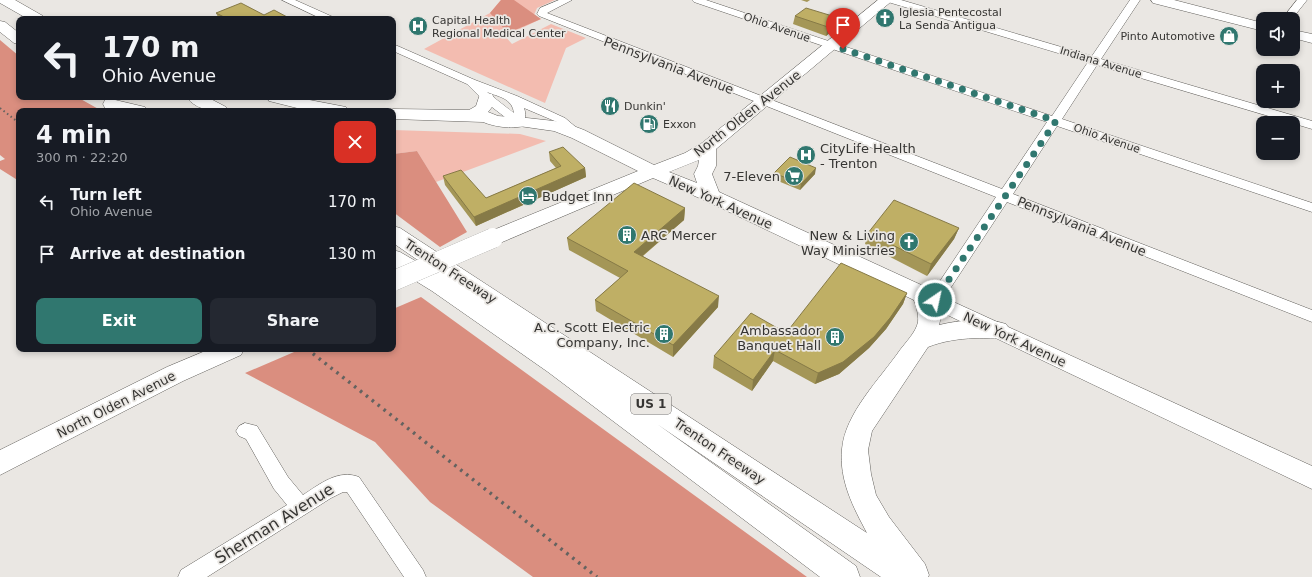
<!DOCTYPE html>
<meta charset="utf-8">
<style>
body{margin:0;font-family:"DejaVu Sans",sans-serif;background:#242831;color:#f1f3f6;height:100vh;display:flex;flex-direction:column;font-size:15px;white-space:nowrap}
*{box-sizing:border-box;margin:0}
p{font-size:13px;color:#9ea1a6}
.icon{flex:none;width:22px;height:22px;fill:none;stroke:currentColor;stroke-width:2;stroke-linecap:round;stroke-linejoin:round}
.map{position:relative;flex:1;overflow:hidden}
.drawer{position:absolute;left:16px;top:108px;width:380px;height:244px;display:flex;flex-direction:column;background:#171b24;border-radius:8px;box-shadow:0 2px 6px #0003}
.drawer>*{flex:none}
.hud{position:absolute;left:16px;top:16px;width:380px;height:84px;border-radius:8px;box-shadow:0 2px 6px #0003;background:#171b24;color:#f1f3f6;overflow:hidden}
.tools{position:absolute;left:1256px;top:12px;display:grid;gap:8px}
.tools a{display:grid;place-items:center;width:44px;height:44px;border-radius:8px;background:#171b24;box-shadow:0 2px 6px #0003;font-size:20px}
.pin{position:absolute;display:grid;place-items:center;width:34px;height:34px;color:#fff;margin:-41px -17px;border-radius:50% 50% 50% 0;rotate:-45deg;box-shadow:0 0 4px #0007}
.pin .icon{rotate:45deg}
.me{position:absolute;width:44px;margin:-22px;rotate:34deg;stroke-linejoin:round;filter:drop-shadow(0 0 3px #0008)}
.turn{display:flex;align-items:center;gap:14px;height:84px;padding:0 20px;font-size:18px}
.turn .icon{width:52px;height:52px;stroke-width:2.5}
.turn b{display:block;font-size:28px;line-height:34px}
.round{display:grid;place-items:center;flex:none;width:42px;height:42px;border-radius:8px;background:#242831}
.head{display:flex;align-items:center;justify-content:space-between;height:68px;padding:0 20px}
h1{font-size:24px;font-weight:600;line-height:30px}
.action{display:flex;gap:8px;margin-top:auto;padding:8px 20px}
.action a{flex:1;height:46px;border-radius:8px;background:#30776f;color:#fff;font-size:16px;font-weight:600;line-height:46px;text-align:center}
.action a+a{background:#242831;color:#f1f3f6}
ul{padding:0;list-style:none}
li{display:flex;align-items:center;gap:12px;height:52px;padding:0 20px}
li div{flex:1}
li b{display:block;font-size:15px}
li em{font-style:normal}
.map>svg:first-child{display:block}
.green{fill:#f3bcb0}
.forest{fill:#da8e7f}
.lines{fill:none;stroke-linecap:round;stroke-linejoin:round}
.minor-casing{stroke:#63615d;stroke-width:1}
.tertiary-casing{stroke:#63615d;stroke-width:1}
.secondary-casing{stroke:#63615d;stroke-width:1}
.primary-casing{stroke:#63615d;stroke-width:1}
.motorway-casing{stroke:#63615d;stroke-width:1}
.minor{fill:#fff;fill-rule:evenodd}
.tertiary{fill:#fff;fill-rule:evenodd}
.secondary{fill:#fff;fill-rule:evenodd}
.primary{fill:#fff;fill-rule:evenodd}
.motorway{fill:#fff;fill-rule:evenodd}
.rail-far1{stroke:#646360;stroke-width:2;stroke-dasharray:1.5 3;stroke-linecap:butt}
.rail{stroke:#646360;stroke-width:3.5;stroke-dasharray:2.5 5;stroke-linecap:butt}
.secondary-bridge-casing{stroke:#63615d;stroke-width:20;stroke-linecap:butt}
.secondary-bridge{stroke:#fff;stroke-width:20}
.wall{fill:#a49657}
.shaded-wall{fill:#867a47}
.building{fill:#bfaf65;stroke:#867a47}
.route{stroke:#30776f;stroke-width:7;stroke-dasharray:0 12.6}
.labels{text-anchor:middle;stroke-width:3.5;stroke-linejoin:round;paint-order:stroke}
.far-poi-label{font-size:11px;fill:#363533;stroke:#eae7e3;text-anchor:start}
.far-street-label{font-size:11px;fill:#363533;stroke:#eae7e3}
.shield{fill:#eae7e3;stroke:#6c6a68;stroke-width:1}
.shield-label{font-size:12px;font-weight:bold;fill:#363533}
.street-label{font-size:13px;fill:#363533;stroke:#eae7e3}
.poi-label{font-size:13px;fill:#363533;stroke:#eae7e3;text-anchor:end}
.near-street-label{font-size:16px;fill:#363533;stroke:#eae7e3}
</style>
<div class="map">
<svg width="1312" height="577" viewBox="0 0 1312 577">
<rect width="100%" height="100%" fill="#eae7e3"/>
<!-- green -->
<path class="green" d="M501 0H555L537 8 534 15 541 19 505 36 512 44 551 24 586 38 566 48 545 103 424 49 490 13Z
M393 130 520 134 546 141 436 182 417 151 393 154Z"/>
<!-- forest -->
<path class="forest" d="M501 0H514L541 19 508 33 490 13Z
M0 40 19 56V97H77L102 111H19V181L0 169V161L5 159 0 155Z
M417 151 467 232 440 247 393 212V154Z
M421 297 807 577H533L430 502 375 442 245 373 301 349H393V309Z"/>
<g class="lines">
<!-- minor casing -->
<g class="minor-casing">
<path id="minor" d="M282 0H295L333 17 335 19H322Z
M559 0H572L547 13 1002 189 1047 122 694 2 692 0H706L1052 116 1088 62 888 2 886 0H901L1092 56 1130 0H1140L1101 59 1312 121V129L1097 65 1062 119 1312 203V212L1057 126 1013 194 1312 310V322L1007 202 940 304 935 306 930 304 927 300 930 296 996 197 539 16 537 14 540 8Z
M1297 0H1307L1292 19H1282Z
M393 44 475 80 517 96 565 118 584 134 582 137H574L557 122 524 108C526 114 526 119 522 124H514L484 101 467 84 393 51ZM487 92C499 97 512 98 514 113Z
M245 423 257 426 288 477 303 495C320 484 338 469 359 477L423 570 426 577H404L347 492H343L331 498 207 577H178L181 570 287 505 274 489 246 439 239 436 236 431 239 426Z"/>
</g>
<!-- tertiary casing -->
<g class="tertiary-casing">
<path id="tertiary" d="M923 288 1312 466V489L916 300 913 295 916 290Z"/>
</g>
<!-- secondary casing -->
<g class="secondary-casing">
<path id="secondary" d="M878 0H893L716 149V166L712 174 719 192 930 289 934 295 930 301 923 303 916 301 704 200 653 178 500 243 493 245 486 243 483 238 486 233 638 171 572 138 554 131 512 125 510 122 512 119 518 117 563 122 584 130 654 165 685 153 702 143ZM699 160 698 166 694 174 697 183 669 172Z
M210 349H244L241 355 183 381 0 475V450L167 367Z"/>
</g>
<!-- primary casing -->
<g class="primary-casing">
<path id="primary" d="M1151 0H1174L1263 23V31L1153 3Z
M1293 30 1312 34V43L1293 38Z"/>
</g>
<!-- motorway casing -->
<g class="motorway-casing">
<path id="motorway" d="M0 0H15L43 16 45 19H28L0 3Z
M0 21 5 22 19 33V44L14 43 0 32Z
M486 93 492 94 494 98 492 107 488 112 498 116 524 118 527 122 524 126C511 129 495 127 483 122L393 119V111H387L393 109 469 110 476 106 480 94Z
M187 97H207L226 107 228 111C214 111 196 111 187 97Z
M267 97H294L346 107 348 111H309L269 101Z
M111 99 145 107 147 111H119L105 108 103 104 105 100Z
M393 226 400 228 867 533C853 507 839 480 842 449 845 413 880 379 900 350 906 342 916 332 918 322 919 313 915 303 912 295L915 289 923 287 931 289C936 299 943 314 939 325 960 320 986 317 1006 324L1010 330 1006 336C996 340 986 338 975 338 958 339 943 341 928 347L872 431 868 450 871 474 876 495 889 517 925 564 929 575 928 577H881L657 424 856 566 860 577H820L548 372 432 291 393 267V250L400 252 438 274 393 243Z"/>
</g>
<!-- minor -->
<use href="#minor" class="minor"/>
<!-- tertiary -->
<use href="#tertiary" class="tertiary"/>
<!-- secondary -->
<use href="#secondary" class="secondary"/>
<!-- primary -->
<use href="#primary" class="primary"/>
<!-- motorway -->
<use href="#motorway" class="motorway"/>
<!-- rail-far1 -->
<path class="rail-far1" d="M0 108 19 123"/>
<!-- rail -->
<path class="rail" d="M307 349 597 577"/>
<!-- secondary-bridge casing -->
<g class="secondary-bridge-casing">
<path id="secondary-bridge" d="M393 281 493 238"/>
</g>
<!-- secondary-bridge -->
<use href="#secondary-bridge" class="secondary-bridge"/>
</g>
<!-- wall -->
<path class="wall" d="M801 0H810L807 2Z
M216 13 264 15 289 18 290 19H219Z
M795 16 839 18 838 26 826 36 793 24Z
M549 152 585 168 586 177 476 226 445 185 443 176 486 198 556 168 550 161Z
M774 173 815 174 800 190 773 179Z
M685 208 684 220 643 256 718 307 673 357 596 311 595 300 620 278 569 250 567 238Z
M959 228 954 239 927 276 865 244 868 233Z
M907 293 903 304 886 329 869 348 839 374 815 384 773 361 752 391 713 368 714 356 786 333Z"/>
<!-- shaded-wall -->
<path class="shaded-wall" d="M839 18 838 26 826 36 828 27Z
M585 168 586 177 476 226 474 217Z
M816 168 815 174 800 190 801 184Z
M685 208 684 220 634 263V252Z
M959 228 954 239 927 276 931 264Z
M907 293 903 304 886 329 869 348 839 374 815 384 818 373Z
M719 296 718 307 673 357V345Z
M775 350 773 361 752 391 753 380Z"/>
<!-- building -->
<path class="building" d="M241 3 264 15 274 10 289 18 287 19H228L216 13Z
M806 8 839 18 828 27 795 16Z
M563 147 585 168 474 217 443 176 461 170 486 198 561 166 549 152Z
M790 157 816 168 801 184 774 173Z
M634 183 685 208 634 252 719 296 673 345 595 300 628 271 567 238Z
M894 200 959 228 931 264 868 233Z
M841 263 907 293 890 318 874 337 843 362 818 373 775 350 753 380 714 356 751 313 786 333Z"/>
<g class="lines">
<!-- route -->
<path class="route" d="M843 49 1056 121 935 300"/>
</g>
<!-- icons -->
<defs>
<g id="church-disc" transform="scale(1)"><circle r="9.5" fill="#30776f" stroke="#eae7e3"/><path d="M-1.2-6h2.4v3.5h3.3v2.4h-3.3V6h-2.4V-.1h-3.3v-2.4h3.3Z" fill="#fff"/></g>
<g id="hospital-disc" transform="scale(1)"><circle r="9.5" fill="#30776f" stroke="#eae7e3"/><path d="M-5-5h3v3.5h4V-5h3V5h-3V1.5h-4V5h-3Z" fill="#fff"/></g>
<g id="shop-disc" transform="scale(1)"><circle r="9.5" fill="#30776f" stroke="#eae7e3"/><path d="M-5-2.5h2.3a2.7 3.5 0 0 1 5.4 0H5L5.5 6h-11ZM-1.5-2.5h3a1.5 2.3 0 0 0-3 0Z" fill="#fff"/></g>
<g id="restaurant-disc" transform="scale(1)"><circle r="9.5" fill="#30776f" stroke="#eae7e3"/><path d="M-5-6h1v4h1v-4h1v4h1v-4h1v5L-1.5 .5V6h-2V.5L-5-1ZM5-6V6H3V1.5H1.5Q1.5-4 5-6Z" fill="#fff"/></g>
<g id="fuel-disc" transform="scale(1)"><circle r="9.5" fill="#30776f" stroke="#eae7e3"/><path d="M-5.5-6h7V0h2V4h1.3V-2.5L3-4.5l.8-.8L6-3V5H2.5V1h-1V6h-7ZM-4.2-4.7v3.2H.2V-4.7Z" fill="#fff"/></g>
<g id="supermarket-disc" transform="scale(1)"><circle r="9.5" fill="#30776f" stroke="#eae7e3"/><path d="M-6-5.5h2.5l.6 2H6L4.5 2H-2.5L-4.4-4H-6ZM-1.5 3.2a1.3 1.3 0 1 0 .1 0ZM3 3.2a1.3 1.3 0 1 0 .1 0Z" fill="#fff"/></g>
<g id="hotel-disc" transform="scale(1)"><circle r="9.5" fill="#30776f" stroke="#eae7e3"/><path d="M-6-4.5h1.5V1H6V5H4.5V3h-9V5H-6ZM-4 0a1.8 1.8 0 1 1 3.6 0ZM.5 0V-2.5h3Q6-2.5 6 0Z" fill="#fff"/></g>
<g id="building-disc" transform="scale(1)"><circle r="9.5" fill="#30776f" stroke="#eae7e3"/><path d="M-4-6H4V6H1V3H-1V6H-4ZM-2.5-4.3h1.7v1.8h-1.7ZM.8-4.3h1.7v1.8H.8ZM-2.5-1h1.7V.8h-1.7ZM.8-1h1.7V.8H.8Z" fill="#fff"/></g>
</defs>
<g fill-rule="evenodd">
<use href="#church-disc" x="885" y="18"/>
<use href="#hospital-disc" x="418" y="26"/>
<use href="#shop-disc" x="1229" y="36"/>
<use href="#restaurant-disc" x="610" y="106"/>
<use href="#fuel-disc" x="649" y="124"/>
<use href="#hospital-disc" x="806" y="155"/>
<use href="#supermarket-disc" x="794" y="176"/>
<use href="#hotel-disc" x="528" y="196"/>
<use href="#building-disc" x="627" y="235"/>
<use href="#church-disc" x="909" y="242"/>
<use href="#building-disc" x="664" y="334"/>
<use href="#building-disc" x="835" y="337"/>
</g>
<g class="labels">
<!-- far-poi labels -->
<g class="far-poi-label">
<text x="899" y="16">Iglesia Pentecostal<tspan x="899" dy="13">La Senda Antigua</tspan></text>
<text x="432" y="24">Capital Health<tspan x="432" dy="13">Regional Medical Center</tspan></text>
<text x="1215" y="40" text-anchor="end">Pinto Automotive</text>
<text x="624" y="110">Dunkin'</text>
<text x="663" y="128">Exxon</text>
</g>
<!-- far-street labels -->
<g class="far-street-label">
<text transform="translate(777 27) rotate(19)" y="4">Ohio Avenue</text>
<text transform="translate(1101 62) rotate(17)" y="4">Indiana Avenue</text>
<text transform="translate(1107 138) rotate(19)" y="4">Ohio Avenue</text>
</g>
<!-- shield labels -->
<rect class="shield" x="631" y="394" width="40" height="20" rx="3"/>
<g class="shield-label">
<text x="651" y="408">US 1</text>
</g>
<!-- street labels -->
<g class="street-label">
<text transform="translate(669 65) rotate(21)" y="5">Pennsylvania Avenue</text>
<text transform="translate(747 113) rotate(-38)" y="5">North Olden Avenue</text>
<text transform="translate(721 202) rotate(24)" y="5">New York Avenue</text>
<text transform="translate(1082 226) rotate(22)" y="5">Pennsylvania Avenue</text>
<text transform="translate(451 271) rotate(33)" y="5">Trenton Freeway</text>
<text transform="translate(1015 339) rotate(25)" y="5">New York Avenue</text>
<text transform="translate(116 404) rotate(-27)" y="5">North Olden Avenue</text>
<text transform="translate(720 451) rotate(34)" y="5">Trenton Freeway</text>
</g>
<!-- poi labels -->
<g class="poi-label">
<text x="820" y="153" text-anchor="start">CityLife Health<tspan x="820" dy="15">- Trenton</tspan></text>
<text x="780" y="181">7-Eleven</text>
<text x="542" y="201" text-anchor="start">Budget Inn</text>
<text x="641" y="240" text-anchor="start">ARC Mercer</text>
<text x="895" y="240">New &amp; Living<tspan x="895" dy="15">Way Ministries</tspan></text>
<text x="650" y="332">A.C. Scott Electric<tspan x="650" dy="15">Company, Inc.</tspan></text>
<text x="821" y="335">Ambassador<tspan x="821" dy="15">Banquet Hall</tspan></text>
</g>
<!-- near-street labels -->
<g class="near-street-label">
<text transform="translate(274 523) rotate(-32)" y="6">Sherman Avenue</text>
</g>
</g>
</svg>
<div class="tools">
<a><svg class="icon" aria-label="sound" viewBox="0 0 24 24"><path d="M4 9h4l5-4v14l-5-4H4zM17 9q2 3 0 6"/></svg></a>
<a>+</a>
<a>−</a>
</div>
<div class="pin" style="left:843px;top:49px;background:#d93025"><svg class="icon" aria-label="arrive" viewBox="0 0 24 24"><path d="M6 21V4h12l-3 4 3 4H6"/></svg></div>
<svg class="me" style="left:935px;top:300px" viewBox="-20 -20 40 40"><circle r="17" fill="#30776f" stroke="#fff" stroke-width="3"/><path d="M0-11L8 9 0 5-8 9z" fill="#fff"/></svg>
<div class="hud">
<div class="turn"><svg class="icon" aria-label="left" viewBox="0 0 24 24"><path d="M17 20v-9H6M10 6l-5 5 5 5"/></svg><div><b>170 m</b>Ohio Avenue</div></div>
</div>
<section class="drawer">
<div class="head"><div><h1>4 min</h1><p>300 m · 22:20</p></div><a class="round" style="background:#d93025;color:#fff"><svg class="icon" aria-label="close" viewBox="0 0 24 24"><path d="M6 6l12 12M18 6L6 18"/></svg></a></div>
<ul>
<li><svg class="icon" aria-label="left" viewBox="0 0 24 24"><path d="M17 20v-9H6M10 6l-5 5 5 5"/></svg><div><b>Turn left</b><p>Ohio Avenue</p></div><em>170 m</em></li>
<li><svg class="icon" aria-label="arrive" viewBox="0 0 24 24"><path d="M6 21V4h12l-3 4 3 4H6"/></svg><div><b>Arrive at destination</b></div><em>130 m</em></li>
</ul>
<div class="action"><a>Exit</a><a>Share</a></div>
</section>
</div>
